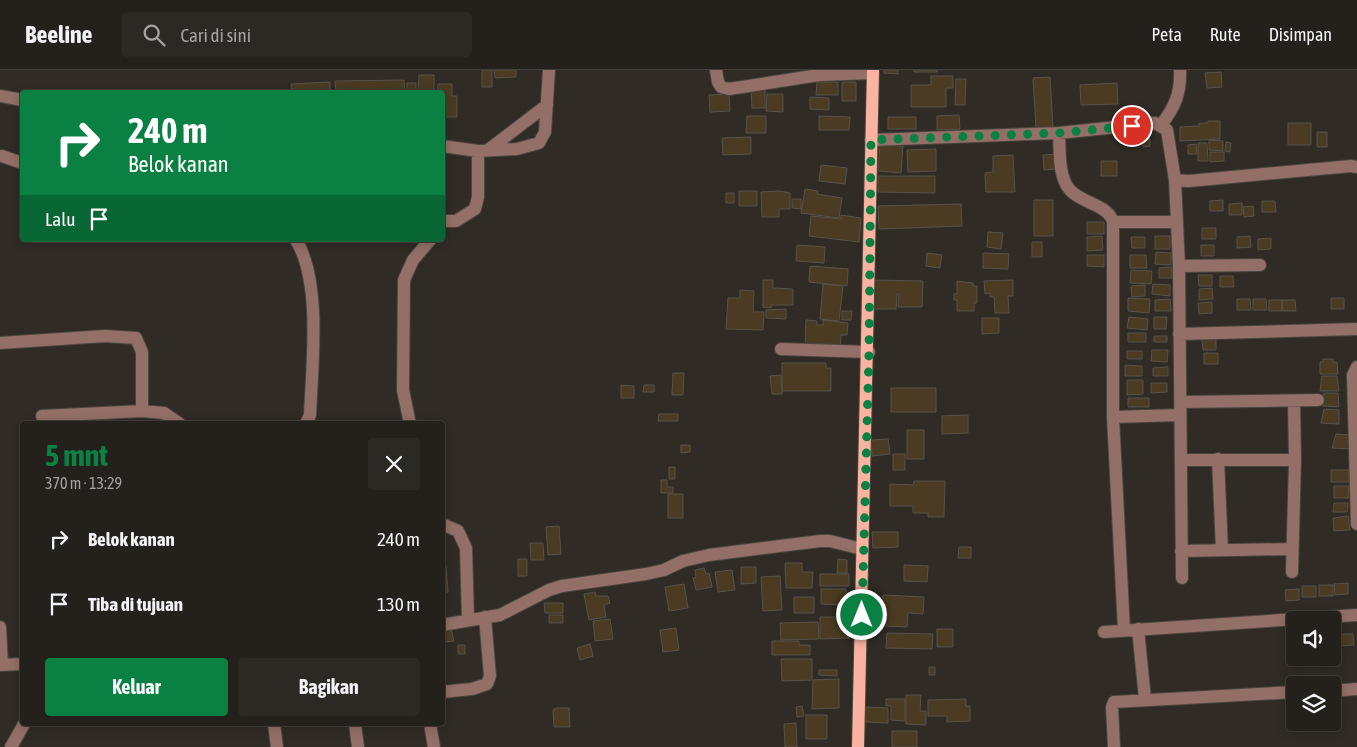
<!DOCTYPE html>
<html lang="id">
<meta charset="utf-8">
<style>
body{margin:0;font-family:"Asap Condensed",sans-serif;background:#2c2824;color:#f1f3f6;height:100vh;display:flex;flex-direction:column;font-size:19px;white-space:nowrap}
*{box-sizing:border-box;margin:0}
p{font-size:16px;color:#a3a3a3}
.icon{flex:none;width:28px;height:28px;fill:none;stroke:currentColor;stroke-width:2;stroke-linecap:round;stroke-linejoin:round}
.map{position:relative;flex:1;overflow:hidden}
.panel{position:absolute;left:20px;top:351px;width:425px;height:305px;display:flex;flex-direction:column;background:#24201b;border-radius:5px;box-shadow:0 2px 12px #0003,0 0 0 1px #413e3a}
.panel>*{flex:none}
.guide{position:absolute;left:20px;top:20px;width:425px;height:152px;border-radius:5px;box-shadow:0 2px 12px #0003,0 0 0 1px #413e3a;background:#0b8043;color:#fff;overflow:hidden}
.buttons{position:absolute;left:1286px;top:541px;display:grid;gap:10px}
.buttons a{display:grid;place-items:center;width:55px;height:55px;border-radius:5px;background:#24201b;box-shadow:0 2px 12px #0003,0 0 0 1px #413e3a;font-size:25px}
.pin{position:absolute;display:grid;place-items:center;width:42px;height:42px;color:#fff;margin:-21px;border:2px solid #fff;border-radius:50%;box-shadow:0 1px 5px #0007}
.me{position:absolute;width:55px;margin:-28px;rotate:0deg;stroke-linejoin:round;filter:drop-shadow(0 0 4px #0008)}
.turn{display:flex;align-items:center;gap:18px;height:105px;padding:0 25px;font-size:22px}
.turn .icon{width:65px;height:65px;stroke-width:2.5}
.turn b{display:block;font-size:35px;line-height:42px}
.then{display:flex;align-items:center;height:48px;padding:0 25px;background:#0003;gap:10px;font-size:19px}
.round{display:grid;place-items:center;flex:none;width:52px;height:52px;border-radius:5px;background:#2c2824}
.head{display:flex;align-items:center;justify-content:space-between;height:85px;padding:0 25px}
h1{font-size:30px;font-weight:700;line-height:38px;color:#0b8043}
.action{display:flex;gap:10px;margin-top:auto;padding:10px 25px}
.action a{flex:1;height:58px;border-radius:5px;background:#0b8043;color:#fff;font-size:20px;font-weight:700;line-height:58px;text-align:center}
.action a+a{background:#2c2824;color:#f1f3f6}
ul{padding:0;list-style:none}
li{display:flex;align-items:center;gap:15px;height:65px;padding:0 25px}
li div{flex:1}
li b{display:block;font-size:19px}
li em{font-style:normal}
header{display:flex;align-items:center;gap:30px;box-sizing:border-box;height:70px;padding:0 25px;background:#24201b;border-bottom:1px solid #413e3a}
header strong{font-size:24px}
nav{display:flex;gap:28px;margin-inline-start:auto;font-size:18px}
.search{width:350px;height:45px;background:#2c2824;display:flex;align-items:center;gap:12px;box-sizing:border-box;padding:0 18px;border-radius:5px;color:#a3a3a3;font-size:19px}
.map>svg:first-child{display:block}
.building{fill:#4a3b22;stroke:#57524b}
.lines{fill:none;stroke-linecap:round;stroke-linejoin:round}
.minor-casing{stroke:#4a463f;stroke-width:14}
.major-casing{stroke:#4a463f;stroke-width:14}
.minor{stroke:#936f67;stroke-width:12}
.major{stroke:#fab2a1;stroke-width:12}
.route{stroke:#0b8043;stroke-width:9;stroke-dasharray:0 16.2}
</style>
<header>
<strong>Beeline</strong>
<div class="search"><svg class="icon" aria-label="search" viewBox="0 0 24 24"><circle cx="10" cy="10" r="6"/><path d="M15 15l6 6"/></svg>Cari di sini</div>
<nav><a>Peta</a><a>Rute</a><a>Disimpan</a></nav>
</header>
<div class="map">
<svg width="1357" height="677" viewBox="0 0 1357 677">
<rect width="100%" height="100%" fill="#302b24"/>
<!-- building -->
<path class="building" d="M482 0H492V17H482Z
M494 0H516V7L495 8Z
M884 0H898V4L884 3Z
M914 0H938L937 2H914Z
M1221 2 1222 17 1207 18 1205 3Z
M419 5H434V22H418Z
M931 6H953V18H946V37H911V15H931Z
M1050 7 1053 57 1036 58 1033 8Z
M956 9H966L965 35H955Z
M404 10 405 22H336L335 11Z
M330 12V22H292L291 14Z
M817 12H838V25H816Z
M842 12H856V31H842Z
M407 13H416V22H407Z
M1117 13 1118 34 1081 35 1080 15Z
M438 14H452V26H457V47H442V22H437Z
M765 16V38H752L751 17Z
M729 24 730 41 710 42 709 25Z
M767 24H783V42L766 41Z
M810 27 829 28V40L810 39Z
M959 45 960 59 937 60V46Z
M747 46H766V63H746Z
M819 46 850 47 849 60H819Z
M888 47H916V59H888Z
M1208 51H1220V69L1180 71V57L1199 56V53H1208Z
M1288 53H1311V75H1288Z
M1317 62H1327V77H1317Z
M751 67V84L723 85 722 68Z
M1142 70H1150V76L1143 77Z
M1209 70 1223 71V81L1209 80Z
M1226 72 1231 73 1230 82 1225 81Z
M1198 73H1207L1208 91H1198Z
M1196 74 1197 84H1188V75Z
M880 75 903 76 901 103 878 101Z
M936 79V101L908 102 907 80Z
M1210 82H1224V91L1210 92Z
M1058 84 1060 99 1044 100 1043 85Z
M1013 85 1015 122H986L985 103 993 102V86Z
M1101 91H1117V106H1101Z
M821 95 847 98 845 114 819 111Z
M878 106H935V123L878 122Z
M805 119 818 121 817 124 842 128 839 148 801 143Z
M739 121H757V136H739Z
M779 121 790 123V139H779V147H762L761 122Z
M726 123H734V133H726Z
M792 129H801V139L792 138Z
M1034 130H1053V166H1034Z
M1223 130V141H1210V131Z
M1262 131H1275L1276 142H1262Z
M1242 133V145H1229V134Z
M961 134 962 156 879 159 878 136Z
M1253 136 1254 146 1244 147 1243 137Z
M841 145 861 148 859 172 809 166 811 146 841 149Z
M1087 152H1104V164H1087Z
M1202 158H1216V169H1202Z
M988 162 1003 163 1001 179 987 177Z
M1102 166 1103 180 1087 181V167Z
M1155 166H1170V179H1155Z
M1250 166 1251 177 1237 178V167Z
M1131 167H1145V178H1132Z
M1271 168V179L1258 180V169Z
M1032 172H1042V187H1032Z
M797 175 825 177 824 193 796 191Z
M1201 175H1214V186H1201Z
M1156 182 1171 183V195L1155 194Z
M927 183 942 185 940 198 926 196Z
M983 183 1009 184 1008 199 983 198Z
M1087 185H1104V197L1087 196Z
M1130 185H1146L1147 198H1130Z
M810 196 848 199 847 216 809 212Z
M1172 197V208H1159V198Z
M1131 200 1152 201 1151 214 1130 213Z
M1198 205H1212V216H1199Z
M1220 206H1233L1234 217H1220Z
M763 210H773V218L793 219V235H771V238L763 237Z
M872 210 923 211 922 237H898L899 224H897L896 239H872Z
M1013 210V226H1008L1009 243H995L994 227H990V223L985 224 984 211Z
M957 211 973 213V216H977V233H974V241H957V230H954V224H957Z
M823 214 843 216 839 251 820 249Z
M1153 214 1170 215V226L1152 224Z
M1145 215V226L1132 227 1131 216Z
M1212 218 1213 229 1199 230V219Z
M740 220 754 221 753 242H764L763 260 726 259 728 228H740Z
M1128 228 1150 229 1149 243 1128 241Z
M1331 228H1344V239H1331Z
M1170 229 1171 241H1155V230Z
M1237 229H1250L1251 240H1237Z
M1253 229H1266L1267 240H1253Z
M1269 230H1282V241H1269Z
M1282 230H1295L1296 241H1282Z
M1212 232V243L1199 244 1198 233Z
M786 239V249L766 248V240Z
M842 241H852L851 250H842Z
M1129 247 1148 249 1147 260 1127 258Z
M1154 247H1167L1166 259H1154Z
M982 248H999V263L982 264Z
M806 250 817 251V255H823V250L848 253 847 265H841L840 279 805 277Z
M1128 263H1146V272H1128Z
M1154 266H1167V272H1154Z
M1202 269H1216V280H1203Z
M1152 280H1168L1167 292 1151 291Z
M1127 281H1142V289H1127Z
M1204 283H1218V294H1204Z
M1323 289H1333V292H1337L1338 304H1320V292H1323Z
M782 293H826V298H831V321H782Z
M1125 295 1142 296V306H1125Z
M1168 297V306H1153V298Z
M673 303H684L683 325H672Z
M781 305 782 324H772L770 306Z
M1322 306H1337L1339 321H1320Z
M1127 310H1143V324L1127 325Z
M1151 313H1167V322L1151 323Z
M621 315 634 316V328H621Z
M644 315H654V322H643Z
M891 318H936V342H891Z
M1324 323H1338L1339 337 1322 336Z
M1128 328H1149V337H1128Z
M1324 339 1339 340V354L1321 353Z
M659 344H678V351H658Z
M968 345V363L942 364V346Z
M907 360H924V389H907Z
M1336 364 1350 365 1351 379 1332 378Z
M888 369 890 384 872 386 871 370Z
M681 375H690V382L681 383Z
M893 384H905V400H893Z
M669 397H675V409H669Z
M1331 400H1349V412H1331Z
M661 410H667V417H673V423H661Z
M914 411H945L944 447H928V443H913V436H890V414L913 415Z
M1334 416H1349L1348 428H1334Z
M668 424H683V448H668Z
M1334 433H1348L1347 442H1333Z
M1348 446 1350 460 1334 461 1333 448Z
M559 456 561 484 548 485 546 457Z
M872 462H898V477L873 478Z
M530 473H543L544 490H531Z
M959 477H971V488H958Z
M518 489H527V506H518Z
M838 489 847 490V503H837Z
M785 493H802V502H813L812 518H786Z
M904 495 928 496 927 512 904 511Z
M446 496 448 522H442V497Z
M741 497H756V513L741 514Z
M704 498 706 504 709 503 712 517 696 520 693 508 696 507 695 500Z
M732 500 735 520 718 522 715 502Z
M820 504H849V516H820Z
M780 506 782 540 763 541 761 507Z
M1348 513V524L1335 525 1334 514Z
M684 514 688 538 669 541 665 517Z
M1319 515H1333V526H1319Z
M1302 516H1316V527H1302Z
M821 519H846V535L821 534Z
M1299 519V530L1286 531 1285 520Z
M595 522 596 526H608L610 533 604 535 606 547 589 550 584 524Z
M883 525 924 527 923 544 908 543 907 557 882 556Z
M794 527H814V543H794Z
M544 533H563V543H545Z
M549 545H563V553H549Z
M820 547H848L849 568 820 569Z
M610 549 613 569 595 571 593 551Z
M818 552 819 569 781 570 780 553Z
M676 558 679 580 663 582 660 560Z
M451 559 454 571 445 572 443 560Z
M937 559H953V577H937Z
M887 563 933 564 932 579 886 578Z
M1340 564H1353L1354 575 1340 576Z
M772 571H799V575H810V585H772Z
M590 574 593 586 580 590 577 578Z
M458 575H465V584H458Z
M781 589H812V610L782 611Z
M929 597H935V605H929Z
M819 600H837V606L819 605Z
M839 609V638L812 639 813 610Z
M906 625H921L920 641H926V655L906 654Z
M886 629H905V651L891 650V636H886Z
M966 629V636H970V651L947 652V646H928V630Z
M802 636 804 646 797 647 796 637Z
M865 637 888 638V653L865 652Z
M557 638H569L570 657H554L553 640Z
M806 645H827V669H806Z
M796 653 797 677H785L784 654Z
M892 661H917V677H892Z"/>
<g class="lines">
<!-- minor casing -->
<g class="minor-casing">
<path id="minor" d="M716 0 718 12 721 17 729 19 819 5 873 3
M0 26 22 30
M1161 55C1175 37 1181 23 1180 0
M1059 63C1060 80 1058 107 1070 120 1081 133 1109 135 1113 152V347L1124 560
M871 70 1059 63 1155 53 1167 60 1175 110 1179 196 1182 508
M442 76 478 81
M488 80 547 35
M2 86 22 93
M1175 110 1189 111 1351 96 1357 97
M442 151H456L475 139 478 127V81L517 79 539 73 545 62 549 0
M1113 152H1177
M296 170C322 212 312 296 310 345L306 354
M1179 196 1260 195
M1179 264 1357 259
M0 273 105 266 136 268 142 282V341
M781 279 869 282
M1357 297 1353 305 1357 454
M1181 332 1318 330
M42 346 142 341 164 343 180 354
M1113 347 1180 345
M410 354 403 320 404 210 413 190 430 170
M1218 389 1222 480
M1181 390H1295L1294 332
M442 454 458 461 466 478 468 549
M1181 481 1291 479
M1292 502 1295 390
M442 555 500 545 549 520 562 516 646 504 664 500 683 491 709 485 820 471H830L862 479
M0 557 2 595
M1138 559 1145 629
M1104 562 1357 545
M0 595 22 594
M1332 621 1357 619
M442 622 472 619 487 614 490 606 485 547
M274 654 277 677
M355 654 358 677
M430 654 434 677
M11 677 24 654
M1114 677 1112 637 1114 632 1295 622"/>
</g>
<!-- major casing -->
<g class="major-casing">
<path id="major" d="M858 677 873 0"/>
</g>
<!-- minor -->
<use href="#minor" class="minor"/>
<!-- major -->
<use href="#major" class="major"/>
</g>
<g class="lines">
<!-- route -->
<path class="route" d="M862 545 869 282 871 70 1059 63 1132 56"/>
</g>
</svg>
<div class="buttons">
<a><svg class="icon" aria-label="sound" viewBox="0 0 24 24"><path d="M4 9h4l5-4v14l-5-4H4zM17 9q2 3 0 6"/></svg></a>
<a><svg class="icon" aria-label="layers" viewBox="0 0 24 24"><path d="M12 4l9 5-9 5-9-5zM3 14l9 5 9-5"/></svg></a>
</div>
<div class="pin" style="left:1132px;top:56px;background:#d93025"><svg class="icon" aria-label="arrive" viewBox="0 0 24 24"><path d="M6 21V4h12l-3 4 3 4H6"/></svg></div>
<svg class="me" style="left:862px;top:545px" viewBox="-20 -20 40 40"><circle r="17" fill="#0b8043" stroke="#fff" stroke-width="3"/><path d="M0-11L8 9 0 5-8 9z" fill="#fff"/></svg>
<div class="guide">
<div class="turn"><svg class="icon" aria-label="right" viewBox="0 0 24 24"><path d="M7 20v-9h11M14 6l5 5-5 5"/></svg><div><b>240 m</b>Belok kanan</div></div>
<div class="then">Lalu<svg class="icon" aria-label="arrive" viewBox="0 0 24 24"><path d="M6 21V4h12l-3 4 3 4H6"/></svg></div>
</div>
<section class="panel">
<div class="head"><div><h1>5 mnt</h1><p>370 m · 13:29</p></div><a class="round"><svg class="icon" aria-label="close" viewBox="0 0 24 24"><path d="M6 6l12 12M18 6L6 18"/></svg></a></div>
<ul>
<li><svg class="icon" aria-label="right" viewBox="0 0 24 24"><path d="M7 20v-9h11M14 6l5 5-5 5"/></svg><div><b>Belok kanan</b></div><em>240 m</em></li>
<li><svg class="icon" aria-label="arrive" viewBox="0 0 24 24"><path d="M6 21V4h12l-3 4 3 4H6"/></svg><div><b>Tiba di tujuan</b></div><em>130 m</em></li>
</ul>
<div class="action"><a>Keluar</a><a>Bagikan</a></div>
</section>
</div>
